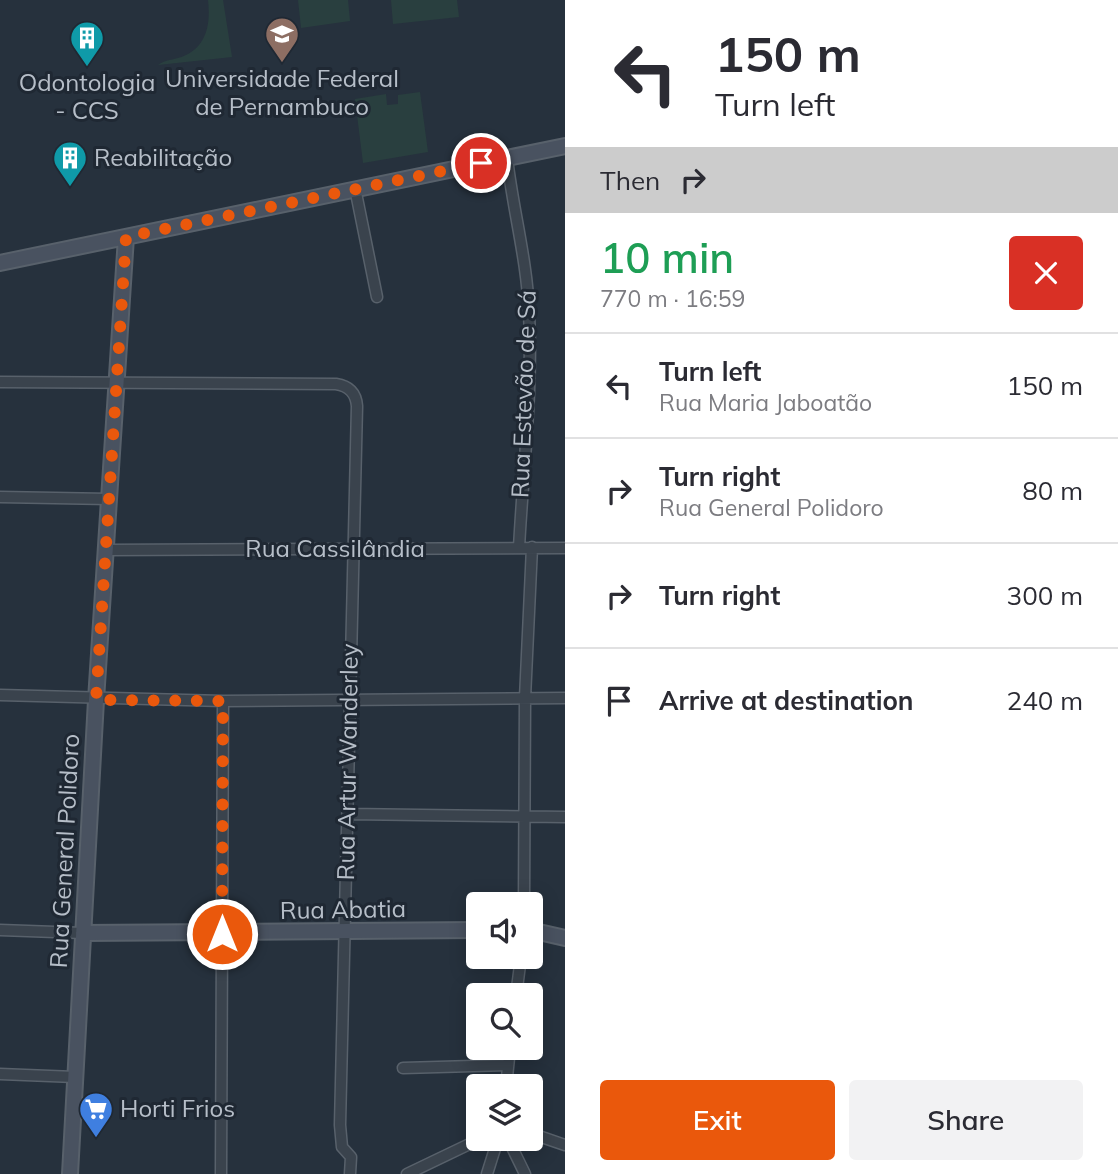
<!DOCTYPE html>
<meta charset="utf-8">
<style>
body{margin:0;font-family:Mulish,sans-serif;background:#f2f2f3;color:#2b2b33;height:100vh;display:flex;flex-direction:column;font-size:26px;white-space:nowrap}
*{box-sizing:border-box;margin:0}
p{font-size:23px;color:#7c7c81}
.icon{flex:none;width:38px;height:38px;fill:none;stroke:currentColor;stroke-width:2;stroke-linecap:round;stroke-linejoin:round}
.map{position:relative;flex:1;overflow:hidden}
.panel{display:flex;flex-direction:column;background:#fff;width:553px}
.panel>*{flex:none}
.hud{background:#fff;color:#2b2b33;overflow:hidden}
.buttons{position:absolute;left:466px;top:892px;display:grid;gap:14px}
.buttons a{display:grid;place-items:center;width:77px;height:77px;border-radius:7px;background:#fff;box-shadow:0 4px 18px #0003;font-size:35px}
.pin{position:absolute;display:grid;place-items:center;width:60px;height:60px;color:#fff;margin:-30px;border:4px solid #fff;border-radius:50%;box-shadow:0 2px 7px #0007}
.me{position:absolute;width:77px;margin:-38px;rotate:0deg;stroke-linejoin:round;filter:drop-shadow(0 0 5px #0008)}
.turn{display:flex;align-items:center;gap:24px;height:147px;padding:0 35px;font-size:32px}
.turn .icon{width:91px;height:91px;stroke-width:2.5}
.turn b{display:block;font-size:49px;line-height:60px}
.then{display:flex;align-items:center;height:66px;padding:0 35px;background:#0003;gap:14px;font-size:26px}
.round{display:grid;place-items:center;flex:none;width:74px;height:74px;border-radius:7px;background:#f2f2f3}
.head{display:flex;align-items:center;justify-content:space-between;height:119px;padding:0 35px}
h1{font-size:42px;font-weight:600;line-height:52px;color:#1e9e55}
.cta{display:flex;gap:14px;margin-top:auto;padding:14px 35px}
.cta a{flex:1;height:80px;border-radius:7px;background:#ea580c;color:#fff;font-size:28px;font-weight:600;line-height:80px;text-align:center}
.cta a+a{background:#f2f2f3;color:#2b2b33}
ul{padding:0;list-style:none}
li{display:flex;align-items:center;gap:21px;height:105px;padding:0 35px;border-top:2px solid #e1e1e2}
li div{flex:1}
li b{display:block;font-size:26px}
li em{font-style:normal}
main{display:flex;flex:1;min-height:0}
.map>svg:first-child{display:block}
.green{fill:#293f3f}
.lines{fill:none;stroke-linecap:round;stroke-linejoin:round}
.street-casing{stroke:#58616b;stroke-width:13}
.secondary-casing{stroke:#58616b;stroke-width:18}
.street{stroke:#3a434d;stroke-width:10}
.secondary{stroke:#495260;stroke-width:14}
.route{stroke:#ea580c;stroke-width:12;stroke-dasharray:0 21.6}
.labels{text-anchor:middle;stroke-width:6;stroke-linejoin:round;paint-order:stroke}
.poi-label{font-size:24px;fill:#b6bec8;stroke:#1f2833}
.street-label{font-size:24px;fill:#b6bec8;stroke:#1f2833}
</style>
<main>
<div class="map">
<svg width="565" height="1174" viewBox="0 0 565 1174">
<rect width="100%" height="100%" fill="#26313d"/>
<!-- green -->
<path class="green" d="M208 0H223L232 57 158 65C163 61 170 60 178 58 206 50 211 26 208 0Z
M298 0H348L350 21 301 28Z
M391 0H457L459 17 393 24Z
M420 92 428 152 363 163 355 99 386 94 387 105 398 104V95Z"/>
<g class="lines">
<!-- street casing -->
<g class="street-casing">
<path id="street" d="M507 158C513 210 527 260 529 312 533 390 523 470 519 548
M355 188 377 297
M0 382 336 384C349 386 356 393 357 406L340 1125 342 1147 351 1157 350 1174
M0 497 109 499
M106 550 565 548
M0 695 223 701 565 698
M349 814 565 817
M524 905 525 698 532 547
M0 930 83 933
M516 996 521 957
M403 1068 508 1065
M0 1074 75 1077
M506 1087 510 1048
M530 1133 565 1145
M508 1139 525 1174
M221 1174 223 701
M407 1174 480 1139
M487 1174 498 1139"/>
</g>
<!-- secondary casing -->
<g class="secondary-casing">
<path id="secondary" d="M0 263 565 146
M530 930 565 938
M83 933 478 930
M70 1174 96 700 126 237"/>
</g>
<!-- street -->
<use href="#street" class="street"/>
<!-- secondary -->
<use href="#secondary" class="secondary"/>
</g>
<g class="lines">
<!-- route -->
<path class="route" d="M222 934 223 701 96 700 126 237 481 163"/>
</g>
<!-- icons -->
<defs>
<g id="university-pin" transform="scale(1.75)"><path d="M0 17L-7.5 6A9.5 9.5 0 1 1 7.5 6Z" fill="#8d6e63" stroke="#1f2833"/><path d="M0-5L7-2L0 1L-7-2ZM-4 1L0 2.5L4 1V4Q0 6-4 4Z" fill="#fff"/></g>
<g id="building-pin" transform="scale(1.75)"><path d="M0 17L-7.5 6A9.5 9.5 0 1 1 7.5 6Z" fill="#0f9aa8" stroke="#1f2833"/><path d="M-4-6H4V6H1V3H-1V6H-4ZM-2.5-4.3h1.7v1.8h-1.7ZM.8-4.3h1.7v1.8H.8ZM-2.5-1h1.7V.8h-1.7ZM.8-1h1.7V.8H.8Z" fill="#fff"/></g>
<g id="supermarket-pin" transform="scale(1.75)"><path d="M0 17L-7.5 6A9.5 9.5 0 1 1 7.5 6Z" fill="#3f7fe0" stroke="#1f2833"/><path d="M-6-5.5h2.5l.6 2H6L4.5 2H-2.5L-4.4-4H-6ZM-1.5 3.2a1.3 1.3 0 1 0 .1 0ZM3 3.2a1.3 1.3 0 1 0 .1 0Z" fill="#fff"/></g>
</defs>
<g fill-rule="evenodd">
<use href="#university-pin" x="282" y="34"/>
<use href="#building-pin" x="87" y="38"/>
<use href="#building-pin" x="70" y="158"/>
<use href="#supermarket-pin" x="96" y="1109"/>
</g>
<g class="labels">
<!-- poi labels -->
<g class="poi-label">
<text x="282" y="87">Universidade Federal<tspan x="282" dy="28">de Pernambuco</tspan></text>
<text x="87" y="91">Odontologia<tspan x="87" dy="28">- CCS</tspan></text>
<text x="94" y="166" text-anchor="start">Reabilitação</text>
<text x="120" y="1117" text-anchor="start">Horti Frios</text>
</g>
<!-- street labels -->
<g class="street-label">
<text transform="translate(524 394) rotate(-88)" y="8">Rua Estevão de Sá</text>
<text x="335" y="557">Rua Cassilândia</text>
<text transform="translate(348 762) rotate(-89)" y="8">Rua Artur Wanderley</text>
<text transform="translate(65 851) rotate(-87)" y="8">Rua General Polidoro</text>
<text transform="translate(343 910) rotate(-1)" y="8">Rua Abatia</text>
</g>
</g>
</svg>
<div class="buttons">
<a><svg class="icon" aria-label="sound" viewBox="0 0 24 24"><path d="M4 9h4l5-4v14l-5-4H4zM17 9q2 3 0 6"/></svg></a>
<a><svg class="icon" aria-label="search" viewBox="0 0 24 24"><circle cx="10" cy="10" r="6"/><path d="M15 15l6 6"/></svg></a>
<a><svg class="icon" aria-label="layers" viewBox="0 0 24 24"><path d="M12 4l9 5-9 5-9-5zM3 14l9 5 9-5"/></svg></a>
</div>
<div class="pin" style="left:481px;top:163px;background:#d93025"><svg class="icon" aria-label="arrive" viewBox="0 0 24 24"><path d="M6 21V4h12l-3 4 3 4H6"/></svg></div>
<svg class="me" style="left:222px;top:934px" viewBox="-20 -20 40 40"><circle r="17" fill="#ea580c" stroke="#fff" stroke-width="3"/><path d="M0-11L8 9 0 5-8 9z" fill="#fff"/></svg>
</div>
<section class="panel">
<div class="hud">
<div class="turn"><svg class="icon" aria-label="left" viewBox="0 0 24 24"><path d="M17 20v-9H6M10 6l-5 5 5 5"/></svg><div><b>150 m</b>Turn left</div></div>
<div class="then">Then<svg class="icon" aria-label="right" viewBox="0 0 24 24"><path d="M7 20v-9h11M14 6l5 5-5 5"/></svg></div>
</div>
<div class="head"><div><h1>10 min</h1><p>770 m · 16:59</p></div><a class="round" style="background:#d93025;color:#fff"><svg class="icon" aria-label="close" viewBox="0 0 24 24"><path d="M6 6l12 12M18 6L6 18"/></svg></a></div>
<ul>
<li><svg class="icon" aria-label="left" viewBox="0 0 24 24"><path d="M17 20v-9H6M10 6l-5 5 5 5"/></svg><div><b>Turn left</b><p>Rua Maria Jaboatão</p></div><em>150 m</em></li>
<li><svg class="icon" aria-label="right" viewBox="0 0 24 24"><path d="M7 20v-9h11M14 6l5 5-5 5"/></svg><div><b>Turn right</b><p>Rua General Polidoro</p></div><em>80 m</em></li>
<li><svg class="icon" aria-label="right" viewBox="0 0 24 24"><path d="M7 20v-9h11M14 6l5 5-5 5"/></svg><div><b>Turn right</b></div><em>300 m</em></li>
<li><svg class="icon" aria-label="arrive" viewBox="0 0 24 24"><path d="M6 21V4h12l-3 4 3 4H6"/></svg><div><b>Arrive at destination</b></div><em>240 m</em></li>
</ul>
<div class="cta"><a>Exit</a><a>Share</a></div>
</section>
</main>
